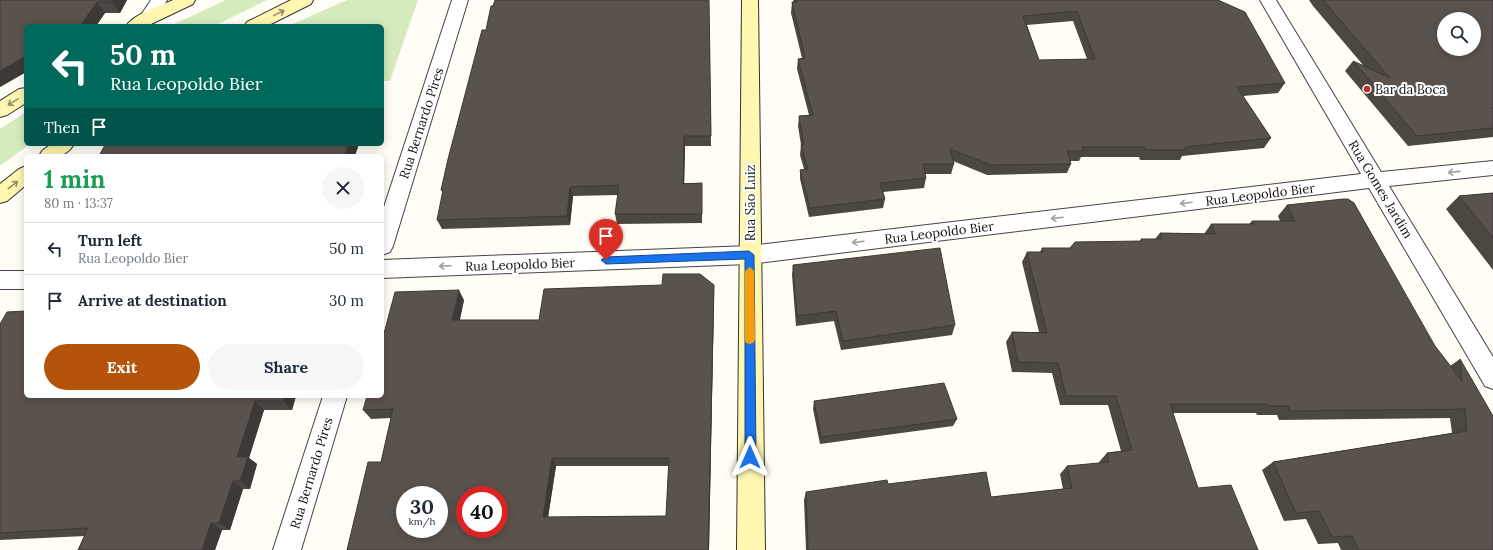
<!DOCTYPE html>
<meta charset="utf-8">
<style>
body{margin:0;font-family:Lora,serif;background:#f6f6f7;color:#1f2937;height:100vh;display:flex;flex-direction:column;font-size:15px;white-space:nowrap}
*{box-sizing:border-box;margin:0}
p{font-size:13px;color:#747a83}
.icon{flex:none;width:22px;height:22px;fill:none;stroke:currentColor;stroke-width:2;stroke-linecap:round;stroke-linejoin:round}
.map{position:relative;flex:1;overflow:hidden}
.details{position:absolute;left:24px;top:154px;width:360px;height:244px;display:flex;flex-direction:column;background:#fff;border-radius:6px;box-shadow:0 2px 10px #0003}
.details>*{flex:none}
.banner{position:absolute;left:24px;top:24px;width:360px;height:122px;border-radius:6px;box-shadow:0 2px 10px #0003;background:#00695c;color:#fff;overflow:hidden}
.controls{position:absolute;left:1437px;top:12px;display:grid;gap:8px}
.controls a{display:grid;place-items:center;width:44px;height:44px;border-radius:50%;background:#fff;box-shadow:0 2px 10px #0003;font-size:20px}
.speed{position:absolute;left:396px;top:486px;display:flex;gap:8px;font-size:20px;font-weight:700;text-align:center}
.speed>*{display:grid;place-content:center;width:52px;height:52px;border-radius:50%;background:#fff;box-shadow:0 2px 10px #0003;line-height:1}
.speed small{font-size:10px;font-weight:400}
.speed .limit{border:6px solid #d22;background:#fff;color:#111}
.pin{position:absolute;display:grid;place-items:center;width:34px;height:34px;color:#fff;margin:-41px -17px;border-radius:50% 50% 50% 0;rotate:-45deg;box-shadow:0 0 4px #0007}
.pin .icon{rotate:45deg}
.me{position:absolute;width:44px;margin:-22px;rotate:0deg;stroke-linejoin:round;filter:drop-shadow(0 0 3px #0008)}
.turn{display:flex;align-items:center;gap:14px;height:84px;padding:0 20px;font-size:18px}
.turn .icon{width:52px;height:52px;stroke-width:2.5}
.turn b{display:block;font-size:28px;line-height:34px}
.then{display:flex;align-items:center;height:38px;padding:0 20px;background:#0003;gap:8px;font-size:15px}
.round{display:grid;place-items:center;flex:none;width:42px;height:42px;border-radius:21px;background:#f6f6f7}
.head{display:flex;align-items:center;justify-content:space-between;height:68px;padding:0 20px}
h1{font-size:24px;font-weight:700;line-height:30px;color:#1e9e55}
.button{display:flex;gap:8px;margin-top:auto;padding:8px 20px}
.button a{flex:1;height:46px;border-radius:24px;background:#b45309;color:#fff;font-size:16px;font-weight:700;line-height:46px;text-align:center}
.button a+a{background:#f6f6f7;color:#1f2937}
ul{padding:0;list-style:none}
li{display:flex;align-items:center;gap:12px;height:52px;padding:0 20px;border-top:1px solid #e0e1e3}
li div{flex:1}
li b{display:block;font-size:15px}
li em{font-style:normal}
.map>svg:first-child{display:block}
.green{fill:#d5ebbd}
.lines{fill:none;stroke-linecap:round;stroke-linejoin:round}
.street-casing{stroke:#444;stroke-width:2}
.secondary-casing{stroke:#333;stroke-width:2}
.street{fill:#fff;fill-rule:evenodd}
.secondary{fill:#fff6b0;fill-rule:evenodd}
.wall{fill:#4d4742;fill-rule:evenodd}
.shaded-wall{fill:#3f3936}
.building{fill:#5a524d;stroke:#3f3936;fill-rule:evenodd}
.oneway{stroke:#948f68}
.oneway2{stroke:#a0a0a0}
.route{fill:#1a73e8;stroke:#114b97}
.slow{fill:#f59e0b}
.poi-dot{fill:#c4262e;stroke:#fff;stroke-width:1.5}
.labels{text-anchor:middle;stroke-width:4;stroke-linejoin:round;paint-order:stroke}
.poi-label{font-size:13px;fill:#111;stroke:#fff;text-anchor:start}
.street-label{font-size:13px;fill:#111;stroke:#fff}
</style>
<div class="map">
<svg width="1493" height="550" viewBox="0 0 1493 550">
<rect width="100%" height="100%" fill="#fffdf5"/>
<!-- green -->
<path class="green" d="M226 0H267L214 26H170Z
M347 0H418L390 81H382V26H288Z
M26 112V144H30L0 166V129Z"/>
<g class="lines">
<!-- street casing -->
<g class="street-casing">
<path id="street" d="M151 0H167L154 22 148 23 142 22 139 18Z
M452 0H468L393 246 390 252 382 255V213Z
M1260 0H1276L1381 172 1493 161V175L1389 186 1493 357V389L1485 386 1369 188 749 264 382 278V260L749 246 1361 174Z
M0 271H26V289H0Z
M323 396H347L301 550H273Z"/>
</g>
<!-- secondary casing -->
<g class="secondary-casing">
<path id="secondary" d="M173 0H195L193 4 147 26H126C134 14 160 6 173 0Z
M291 0H313L311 4 267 26H244L247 22Z
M742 0H758L765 550H737Z
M26 88V103L7 115 0 117V101L19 89Z
M51 144H74C65 159 54 156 39 156L42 151Z
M26 166V185L7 201 0 203V184L19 169Z"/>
</g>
<!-- street -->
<use href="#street" class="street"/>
<!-- secondary -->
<use href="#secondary" class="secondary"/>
</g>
<!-- wall -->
<path class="wall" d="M0 0H127L120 13H105L96 26H26V72L0 87Z
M709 0 711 146H685L684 183H702V223L617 224 615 214 618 195 573 196 570 225 442 229 437 220 443 193 441 190Z
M793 0H1218L1285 83 1278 93 1243 96 1271 138 1264 148 1182 156 1180 160H1140L1139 157H1081L1079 161H1070L1071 164 1067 173 987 175 953 161 954 164 951 174H925L926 178 924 188 883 192 885 199 883 208 809 217 800 179V170L804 169 800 155 801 145 798 126 799 116 809 115 797 69 798 59 802 58 791 13 792 2H794ZM1073 21 1087 59 1039 60 1027 25Z
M1309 0H1493V137L1408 146 1345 71 1353 61 1363 65 1313 6Z
M1493 193V270L1446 209 1459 196Z
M1287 205 1435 346 1450 366 1460 359 1493 550H1341L1338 543 1318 544 1306 519 1284 521 1262 470 1273 462 1452 433 1450 418 1279 420 1277 415H1257L1256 413H1173L1198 488 1258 550H806L804 500 806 492 888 484 991 497 1063 489 1060 474 1067 466 1100 463 1099 462 1107 453 1121 451 1108 405H1060L1052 373 1012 372 1006 342 1012 332H1039L1022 262 1027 252H1040L1042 248H1070L1140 241 1141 239H1155L1160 233 1204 234 1211 224H1249L1252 221H1280L1278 216Z
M793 265 955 325 952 335 841 350 834 321 796 326 792 275Z
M714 285V296L709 550H347L381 462 391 418 371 419 363 410 464 300 460 320H539ZM556 466H669L666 516 548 517Z
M0 324 296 396 292 410H264L249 458 257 464 250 489H243L230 530H222L215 550H78L85 536 0 540Z
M814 401 957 419 953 426 820 444 813 409Z"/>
<!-- shaded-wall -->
<path class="shaded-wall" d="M113 0H127L120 13 112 2Z
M97 2 105 13 96 26H80Z
M26 56V72L0 87V71Z
M684 136 685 146 684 193 683 184Z
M348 144H359L355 156H345Z
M570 187 573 196 570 225 567 216Z
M714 285V296L709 550H708Z
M459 290 464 300 457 330 452 320Z
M285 396H296L292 410 283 401Z
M255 401 264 410 249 458 257 464 250 489 240 481 237 457Z
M552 458 556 466 547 524 543 517Z
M233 481 243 489 230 530 219 523Z
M211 523 222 530 215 550H202Z"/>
<!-- building -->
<path class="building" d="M0 0H113L112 2H97L80 26H26V56L0 71Z
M495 0H709L711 136H684L683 184 702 183V214H615L619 185 570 187 567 216 437 220 443 190H441L448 159 482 30H486L491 6H493Z
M796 0H1218L1245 12 1285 83 1237 87 1271 138 1185 147 1186 150H1146L1145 147H1082L1084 151H1067L1071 164 991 165 950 149 954 164H923L926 178 880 183 885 199 810 208 800 170 808 169 801 145H804L799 116 813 115 798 59 805 58 792 2H797ZM1077 11 1095 59 1039 60 1023 16Z
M1323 0H1493V108H1492L1493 109V128L1417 136 1353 61 1390 78ZM1444 19H1474V49H1444Z
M113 144H348L345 156H99L105 145H112Z
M1493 193V238L1459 196Z
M1343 199H1348L1354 203 1435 346 1462 381 1460 359 1493 416V550H1359L1352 536 1332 537 1319 511 1296 513 1273 462 1467 431 1465 409 1290 411 1288 406H1268L1267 404H1170L1198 488 1231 485 1258 550H808L806 492 887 480 888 484 986 472 991 497 1072 488 1067 466 1109 462 1107 453 1132 450 1116 396H1066L1058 363 1018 362 1012 332 1047 333 1027 252H1043L1042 248H1070L1075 242 1142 241 1141 239H1162L1160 233 1215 234 1211 224H1254L1252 221H1295L1287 205Z
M940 248 955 325 843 341 836 311 797 316 793 265Z
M663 274H700L714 285 708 550H347L368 462H381L393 409 363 410 367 396H382V341L395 292 459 290 452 320H539L544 289 662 285ZM552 458H669L666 516 543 517ZM405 495H439V529H405ZM465 495H499V529H465Z
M26 311V396H285L283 401H255L237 457H248L240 481H233L219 523H211L202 550H78L88 528 0 533V324L7 312Z
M944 383 957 419 821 437 814 401Z"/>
<!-- one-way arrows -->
<defs><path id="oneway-shaft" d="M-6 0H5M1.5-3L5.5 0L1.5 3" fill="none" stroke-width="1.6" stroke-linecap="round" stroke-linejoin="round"/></defs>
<g class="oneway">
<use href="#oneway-shaft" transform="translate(279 13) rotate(-26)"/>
<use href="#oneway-shaft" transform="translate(13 102) rotate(148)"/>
<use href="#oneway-shaft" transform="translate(13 185) rotate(-38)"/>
</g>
<g class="oneway2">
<use href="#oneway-shaft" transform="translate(1454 172) rotate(174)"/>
<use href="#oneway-shaft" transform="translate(1186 203) rotate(173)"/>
<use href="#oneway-shaft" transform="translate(1057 218) rotate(173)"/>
<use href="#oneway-shaft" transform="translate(858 242) rotate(173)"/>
<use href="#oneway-shaft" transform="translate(445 266) rotate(178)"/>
</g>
<!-- route -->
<path class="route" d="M749 251 754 255 756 457 754 460 750 462 747 460 745 457V259L606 264 601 260 606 257Z"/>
<!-- slow -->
<path class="slow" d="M750 267 754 271 755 340 753 343 750 344 746 343 745 340V271Z"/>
<!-- markers -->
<circle class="poi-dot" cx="1367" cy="89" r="4"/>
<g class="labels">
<!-- poi labels -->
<g class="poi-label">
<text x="1375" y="94">Bar da Boca</text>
</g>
<!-- street labels -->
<g class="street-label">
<text transform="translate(421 123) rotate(-72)" y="5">Rua Bernardo Pires</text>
<text transform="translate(1381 189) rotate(59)" y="5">Rua Gomes Jardim</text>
<text transform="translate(1260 194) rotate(-7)" y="5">Rua Leopoldo Bier</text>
<text transform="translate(750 203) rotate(-90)" y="5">Rua São Luiz</text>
<text transform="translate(939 232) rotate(-7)" y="5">Rua Leopoldo Bier</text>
<text transform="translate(520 264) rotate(-2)" y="5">Rua Leopoldo Bier</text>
<text transform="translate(311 473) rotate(-73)" y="5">Rua Bernardo Pires</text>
</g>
</g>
</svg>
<div class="controls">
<a><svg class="icon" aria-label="search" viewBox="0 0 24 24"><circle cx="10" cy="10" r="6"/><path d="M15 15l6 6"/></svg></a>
</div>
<div class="speed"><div>30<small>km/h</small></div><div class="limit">40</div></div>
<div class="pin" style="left:606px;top:260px;background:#d93025"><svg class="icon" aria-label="arrive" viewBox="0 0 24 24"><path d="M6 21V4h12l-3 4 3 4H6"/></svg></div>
<svg class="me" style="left:750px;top:457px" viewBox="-20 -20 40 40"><path d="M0-17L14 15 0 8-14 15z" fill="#1a73e8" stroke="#fff" stroke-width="4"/></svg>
<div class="banner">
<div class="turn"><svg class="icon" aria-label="left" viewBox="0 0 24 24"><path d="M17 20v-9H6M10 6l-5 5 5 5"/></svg><div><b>50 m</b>Rua Leopoldo Bier</div></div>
<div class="then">Then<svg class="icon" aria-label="arrive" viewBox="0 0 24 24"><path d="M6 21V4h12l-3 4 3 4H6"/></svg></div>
</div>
<section class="details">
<div class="head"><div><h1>1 min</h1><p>80 m · 13:37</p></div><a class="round"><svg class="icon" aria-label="close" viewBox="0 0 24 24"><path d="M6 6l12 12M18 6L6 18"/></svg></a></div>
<ul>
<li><svg class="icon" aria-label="left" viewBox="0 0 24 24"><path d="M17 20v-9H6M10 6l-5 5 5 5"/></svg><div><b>Turn left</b><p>Rua Leopoldo Bier</p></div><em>50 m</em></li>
<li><svg class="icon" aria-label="arrive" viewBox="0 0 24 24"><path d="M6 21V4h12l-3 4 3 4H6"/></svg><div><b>Arrive at destination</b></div><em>30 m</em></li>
</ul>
<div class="button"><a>Exit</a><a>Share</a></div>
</section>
</div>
